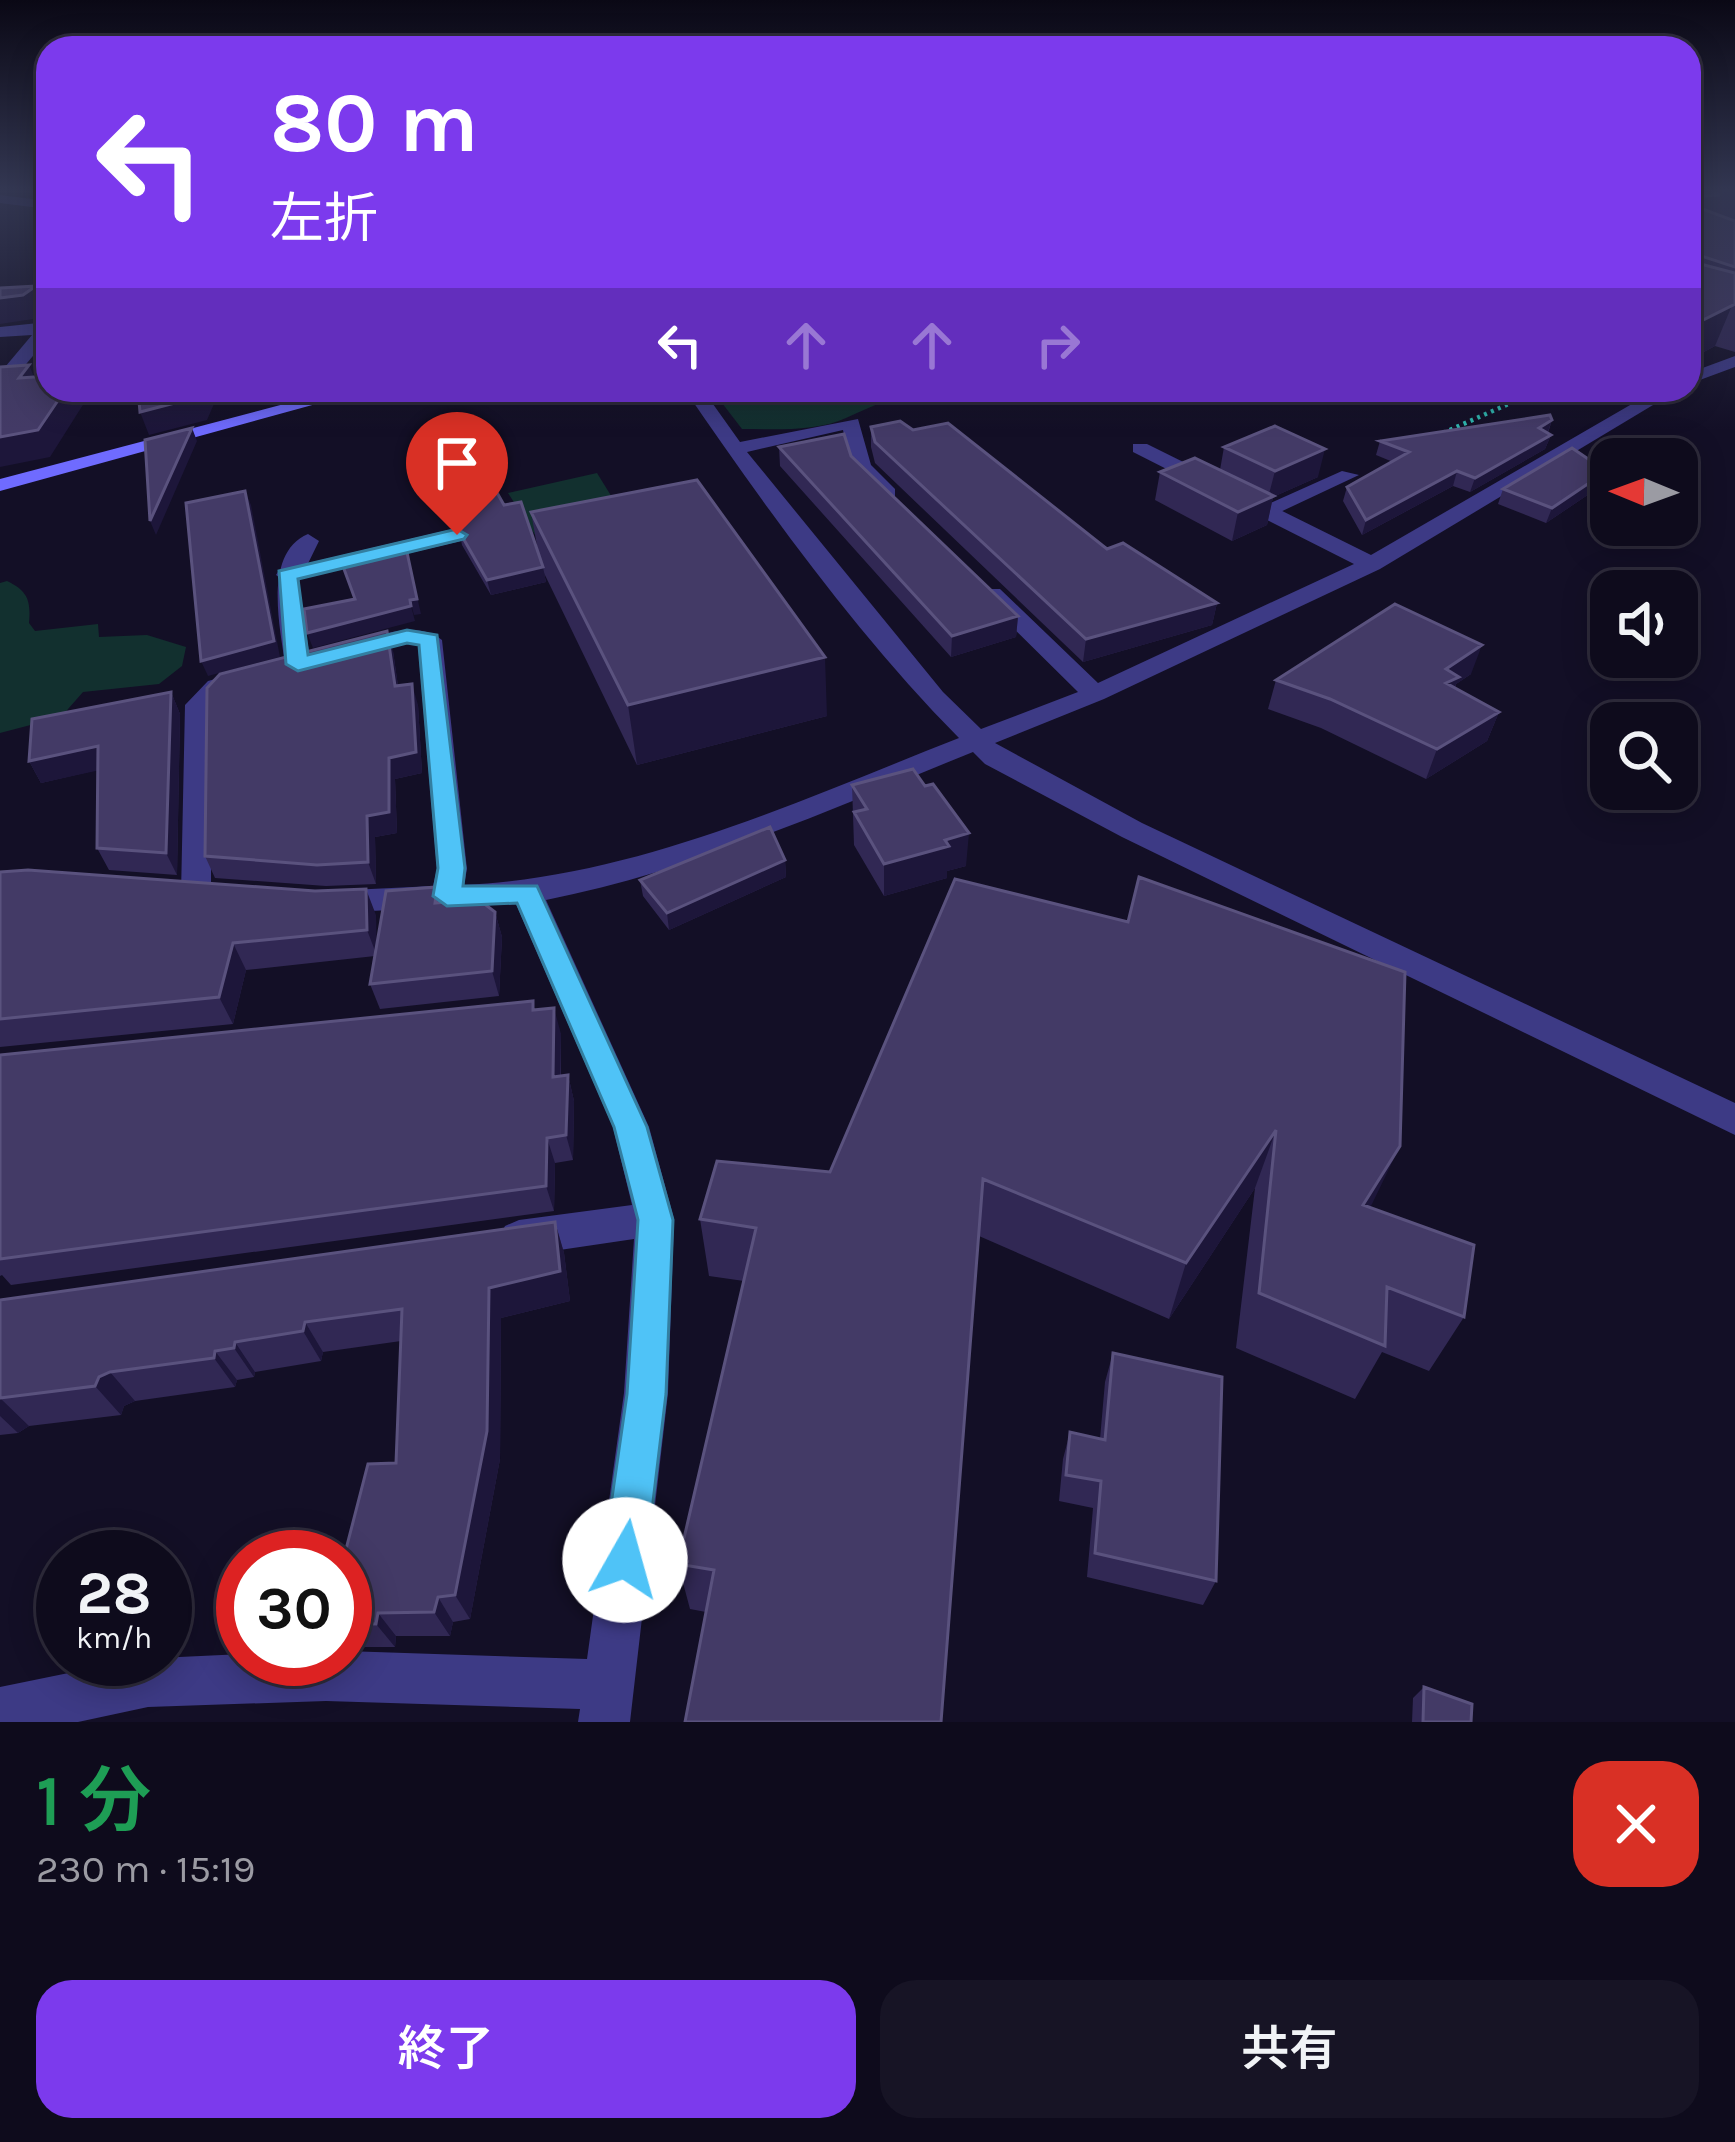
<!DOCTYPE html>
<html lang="ja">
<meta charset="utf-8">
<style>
body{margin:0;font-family:Karla,"Noto Sans JP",sans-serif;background:#171425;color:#f1f3f6;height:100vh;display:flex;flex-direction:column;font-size:45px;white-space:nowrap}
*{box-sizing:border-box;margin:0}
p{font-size:39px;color:#9b9ba3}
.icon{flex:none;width:66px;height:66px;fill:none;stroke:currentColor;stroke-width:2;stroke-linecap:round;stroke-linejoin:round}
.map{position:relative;height:1722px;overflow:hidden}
.details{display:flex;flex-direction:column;background:#0e0b1c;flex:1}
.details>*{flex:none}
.guide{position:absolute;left:36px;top:36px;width:1665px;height:366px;border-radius:36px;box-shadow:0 6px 30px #0003,0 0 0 3px #2e2b3b;background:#7c3aed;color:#fff;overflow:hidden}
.needle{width:78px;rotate:271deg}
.controls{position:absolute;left:1590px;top:438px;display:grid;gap:24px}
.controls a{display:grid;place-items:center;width:108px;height:108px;border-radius:24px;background:#0e0b1c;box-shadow:0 6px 30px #0003,0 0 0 3px #2e2b3b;font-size:60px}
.speed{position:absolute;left:36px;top:1530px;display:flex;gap:24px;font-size:60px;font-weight:700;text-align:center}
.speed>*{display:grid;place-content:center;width:156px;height:156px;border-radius:50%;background:#0e0b1c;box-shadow:0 6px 30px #0003,0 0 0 3px #2e2b3b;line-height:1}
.speed small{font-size:30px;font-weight:400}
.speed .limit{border:18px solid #d22;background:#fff;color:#111}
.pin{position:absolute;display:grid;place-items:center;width:102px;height:102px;color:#fff;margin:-123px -51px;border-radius:50% 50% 50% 0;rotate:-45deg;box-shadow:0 0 12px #0007}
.pin .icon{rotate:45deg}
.me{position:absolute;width:132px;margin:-66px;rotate:7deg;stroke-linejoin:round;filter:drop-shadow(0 0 9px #0008)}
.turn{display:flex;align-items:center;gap:42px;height:252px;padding:0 36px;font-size:54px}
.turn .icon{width:156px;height:156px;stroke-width:2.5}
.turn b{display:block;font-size:84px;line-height:102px}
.lanes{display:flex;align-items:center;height:114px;padding:0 36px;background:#0003;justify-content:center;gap:60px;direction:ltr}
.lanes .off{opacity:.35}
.round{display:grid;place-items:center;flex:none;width:126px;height:126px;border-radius:36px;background:#171425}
.headline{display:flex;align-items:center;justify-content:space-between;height:204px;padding:0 36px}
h1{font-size:72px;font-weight:600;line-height:90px;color:#1e9e55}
.action{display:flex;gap:24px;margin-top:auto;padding:24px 36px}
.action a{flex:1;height:138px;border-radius:36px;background:#7c3aed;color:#fff;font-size:48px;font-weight:600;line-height:138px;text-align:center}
.action a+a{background:#171425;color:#f1f3f6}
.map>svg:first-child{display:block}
.green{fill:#12302f}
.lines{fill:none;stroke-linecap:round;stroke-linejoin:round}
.path{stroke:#2fb8b0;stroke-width:4.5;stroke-dasharray:3 4.5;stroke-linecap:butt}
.lane{fill:#3d3a85;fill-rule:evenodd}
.street{fill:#3d3a85;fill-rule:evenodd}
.secondary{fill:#6f6bff;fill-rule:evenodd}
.wall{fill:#312854}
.shaded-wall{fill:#1d163a}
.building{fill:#433a66;stroke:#5a527e;stroke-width:3}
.route{fill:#4fc3f7;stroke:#337fa1;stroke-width:3}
</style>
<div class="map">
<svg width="1735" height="1722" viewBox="0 0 1735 1722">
<rect width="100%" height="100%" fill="#130f26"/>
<!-- green -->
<path class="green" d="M712 390H935C901 393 876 404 846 418 816 432 774 429 742 429Z
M597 473 623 515 539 541 508 493Z
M7 581C28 591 31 601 29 623L35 631 98 624 99 637 147 635 186 647 182 666 159 684 83 692 61 717 0 733V583Z"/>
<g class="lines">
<!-- path -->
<path class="path" d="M1443 433 1540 390"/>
<!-- lane -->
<path class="lane" d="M1342 471 1359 475 1276 514 1268 515 1257 509Z
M457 528 468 535 465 540 287 582 276 575 279 570Z"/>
<!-- street -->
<path class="street" d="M0 195 48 201V209L0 203Z
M48 322V338L6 388 0 389V373L32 335 0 337V327Z
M1735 356V367L1689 384V373Z
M685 390H703L740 442 858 419 871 465 895 489V497H881L851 467 843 430 747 452 943 692 981 729 1078 692 984 599V589H1000L1098 683 1354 564 1133 452V444H1147L1371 555 1656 390H1678L1380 569 1104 699 995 743 1142 823 1735 1103V1135L1122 837 985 764 973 752C834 808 693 871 546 900L649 1127 674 1219 668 1393 630 1722H578L580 1709 326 1701 148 1707 78 1722H0V1687L137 1659 243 1654V1659H345V1651L587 1659 624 1393 634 1239 519 1256 505 1250 499 1238 505 1226 519 1220 632 1205 613 1127 516 904 329 913 318 910 313 902 318 894 329 891 433 886 437 869 418 645 407 643 351 658 339 651 342 646C373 638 415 618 442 640L467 869 464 885C636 877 801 800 959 738 856 634 766 508 685 390Z
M308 534 319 541 298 584 311 664 298 672 285 664C280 627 263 553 308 534Z
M241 672 250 675 254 680 250 685 226 691 211 707V894L207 902H185L181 894 185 705 208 681Z"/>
<!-- secondary -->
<path class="secondary" d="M337 390H367L0 491V479Z"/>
</g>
<!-- wall -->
<path class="wall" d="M1689 189H1735V352L1715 346 1689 360Z
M1552 420 1548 433 1551 435 1545 449 1470 492 1453 486 1362 535 1343 501 1347 487 1393 462 1376 455 1380 441Z
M871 427 1217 603 1212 625 1083 662 875 463 871 447Z
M779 447 851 456 1018 616 1016 637 951 657 780 466Z
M1224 447 1318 477 1273 497 1267 525 1232 541 1155 500 1160 472 1220 470Z
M1597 465 1595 470 1604 473 1598 488 1546 523 1498 504 1503 489Z
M437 493 504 505 539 557 531 512 827 716 637 765 544 573 546 582 491 595 462 545 459 531 462 526 459 524 450 525 440 508Z
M393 651 398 686 418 705 422 773 395 779 397 833 375 837 376 884 326 886 215 878 205 856Z
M1471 674 1456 684 1455 688 1499 712 1487 741 1426 779 1321 728 1268 709 1276 680Z
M171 692 180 714 177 875 109 870 97 848V770L41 783 29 761Z
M852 785 966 866 947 871V878L884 896 854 845Z
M785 860 786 877 669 930 643 896 640 880Z
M0 872 376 915V946L442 902 495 912 502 937 499 996 380 1009 370 984 375 956 246 970 233 1024 0 1047Z
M955 879 1370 1208 1464 1317 1429 1371 1382 1352 1355 1399 1236 1348 1255 1188 1169 1319 979 1236 706 1612 690 1609 678 1564 744 1281 709 1276 700 1219 830 1172Z
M536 1010 561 1034V1076L568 1075 574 1101 573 1160 555 1163 554 1211 11 1285 2 1275 0 1276V1055Z
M555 1222 564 1253 570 1301 501 1318 500 1459 470 1619 453 1622 450 1636H396L395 1647H348L345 1643V1557L396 1463 401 1341 323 1352 321 1361 255 1372 254 1377 237 1380 235 1387 135 1401 124 1406 121 1415 29 1426 18 1433 0 1435V1300Z
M1113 1353 1216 1581 1203 1605 1087 1577 1093 1508 1059 1501 1063 1459 1070 1432 1100 1439 1105 1382Z
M1424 1687 1471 1722H1412L1413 1698Z"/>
<!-- shaded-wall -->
<path class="shaded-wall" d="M36 286 45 309 33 319 0 324V298Z
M1733 303 1715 346 1689 360V327Z
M29 365 40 391 19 378Z
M65 390H82L86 400 50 457 0 467V437Z
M201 390H220L207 420 149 435 140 412Z
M1552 420 1547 434 1539 428Z
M192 428 197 441 156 535 150 521Z
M1551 435 1545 449 1470 492 1475 478Z
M1325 449 1318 477 1273 497 1267 525 1232 541 1238 512 1268 498 1275 471Z
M1457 471 1453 486 1362 535 1366 520Z
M1604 473 1598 488 1546 523 1552 508Z
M245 491 251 505 280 657 208 676 201 661Z
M405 543 421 614 414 615 410 600Z
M543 567 546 582 491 595 487 580Z
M1217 603 1212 625 1083 662 1086 639Z
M411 606 415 621 313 648 307 633Z
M1018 616 1016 637 951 657 952 636Z
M387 631 393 651 401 707 395 686Z
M1482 645 1471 674 1456 684 1448 706 1446 669Z
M825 657 827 716 637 765 628 705Z
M412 684 418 705 422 773 395 779 397 833 375 837 376 884 368 862 367 816 389 758Z
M171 692 180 714 177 875 166 853Z
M1499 712 1487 741 1426 779 1437 749Z
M98 746 109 768 41 783 29 761Z
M969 833 966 866 947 871V878L884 896V864L945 840Z
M785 860 786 877 669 930 667 913Z
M366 889 376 915 377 956 367 930Z
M495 912 502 937 499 996 492 971Z
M233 943 246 970 233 1024 219 997Z
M554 1008 561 1034 560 1103 553 1077Z
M568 1075 574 1101 573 1160 566 1135Z
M1276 1130 1255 1188 1169 1319 1186 1263Z
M547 1138 555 1163 554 1211 546 1186Z
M1400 1146 1372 1204 1336 1261 1363 1205Z
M555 1222 564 1253 570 1301 501 1318 500 1459 470 1619 455 1595 489 1288Z
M305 1322 323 1352 321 1361 303 1331Z
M235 1342 255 1372 254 1377 234 1348Z
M215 1351 237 1380 235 1387 214 1358Z
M110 1372 135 1401 124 1406 121 1415 95 1386 99 1377Z
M0 1398 29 1426 18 1433 0 1416Z
M438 1597 453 1622 450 1636 434 1612Z
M378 1613 396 1636 395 1647 376 1624Z"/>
<!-- building -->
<path class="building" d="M1689 189H1706L1720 195 1689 197Z
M1689 204 1735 221V267L1689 252Z
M1689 261 1735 273V304L1689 327Z
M36 286 23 295 0 298V288Z
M29 365 19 378 48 376V390H65L38 430 0 437V367Z
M138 390H201L198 397 140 412Z
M1550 415 1552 420 1539 428 1551 435 1475 478 1457 471 1366 520 1347 487 1409 452 1380 441Z
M900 421 913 430 948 423 1107 549 1123 543 1217 603 1086 639 875 442 871 427Z
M1275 426 1325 449 1275 471 1224 447Z
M192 428 150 521 145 440Z
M844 434 851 456 1018 616 952 636 779 447Z
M1572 448 1597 465 1591 469 1604 473 1552 508 1503 489Z
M1195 458 1274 496 1238 512 1160 472Z
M697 480 825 657 628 705 531 512Z
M491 482 504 505 521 502 543 567 487 580 459 531 469 519 456 510H447L437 493Z
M245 491 274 641 201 661 186 503Z
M405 543 417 599 410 600 411 606 307 633 304 609 355 599 340 558Z
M1395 604 1482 645 1446 669 1459 677 1446 683 1499 712 1437 749 1330 699 1276 680Z
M387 631 395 686 412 684 416 752 389 758V812L367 816 368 862 317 865 205 856 207 688 220 674Z
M171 692 166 853 97 848 98 746 29 761 32 719Z
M913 769 925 786 933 784 969 833 945 840 949 846 884 864 854 812 867 809 852 785Z
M770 827 785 860 667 913 640 880Z
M28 870 315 891 366 889 367 930 233 943 219 997 0 1019V872Z
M1139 877 1405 972 1400 1146 1363 1205 1474 1245 1464 1317 1387 1287 1385 1346 1259 1293 1276 1130 1186 1263 983 1179 941 1722H685L714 1570 678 1564 756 1228 700 1219 717 1161 830 1172 955 879 1128 922Z
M437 887 435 903 478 899 495 912 492 971 370 984 386 891Z
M533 1001V1010L554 1008 553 1077 568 1075 566 1135 547 1138 546 1186 0 1259V1055Z
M555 1222 560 1271 489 1288 487 1431 455 1595 438 1597 434 1612 378 1613 376 1624 345 1623 344 1557 368 1464 396 1463 402 1309 305 1322 303 1331 235 1342 234 1348 215 1351 214 1358 110 1372 99 1377 95 1386 0 1398V1300Z
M1113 1353 1222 1377 1216 1581 1095 1553 1101 1481 1066 1475 1070 1432 1105 1440Z
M1424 1687 1472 1704 1471 1722H1423Z"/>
<!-- sky -->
<linearGradient id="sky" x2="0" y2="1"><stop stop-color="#0a0815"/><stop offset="0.44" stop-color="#333752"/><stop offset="1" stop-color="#333752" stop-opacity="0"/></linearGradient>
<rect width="1735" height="430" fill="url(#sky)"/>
<!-- route -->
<path class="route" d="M457 529 467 535 464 539 298 579 308 655 407 630 437 635 465 868 463 886H537L647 1127 673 1220 666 1394 646 1560 640 1575 625 1581 610 1575 603 1560 627 1394 638 1220 614 1127 517 903 447 906 433 896 438 868 419 645 407 643 298 671 286 664 279 571Z"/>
</svg>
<div class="controls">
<a><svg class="needle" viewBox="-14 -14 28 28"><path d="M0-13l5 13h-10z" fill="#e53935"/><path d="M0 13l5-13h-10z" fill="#9b9ba3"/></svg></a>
<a><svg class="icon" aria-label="sound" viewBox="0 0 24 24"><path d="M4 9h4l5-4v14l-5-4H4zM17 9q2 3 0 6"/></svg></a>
<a><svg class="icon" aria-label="search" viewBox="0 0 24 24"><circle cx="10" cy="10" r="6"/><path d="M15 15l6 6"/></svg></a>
</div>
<div class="speed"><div>28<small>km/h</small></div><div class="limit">30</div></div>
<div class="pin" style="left:457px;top:535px;background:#d93025"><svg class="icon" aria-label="arrive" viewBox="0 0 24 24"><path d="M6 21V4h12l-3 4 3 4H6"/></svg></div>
<svg class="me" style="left:625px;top:1560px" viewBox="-20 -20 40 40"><circle r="19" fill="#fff"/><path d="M0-13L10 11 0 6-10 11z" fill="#4fc3f7"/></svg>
<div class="guide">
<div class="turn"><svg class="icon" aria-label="left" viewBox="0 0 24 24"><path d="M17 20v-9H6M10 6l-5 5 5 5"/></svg><div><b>80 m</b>左折</div></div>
<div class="lanes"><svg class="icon" aria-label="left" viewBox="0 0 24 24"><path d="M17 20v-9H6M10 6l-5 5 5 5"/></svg><svg class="icon off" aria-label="ahead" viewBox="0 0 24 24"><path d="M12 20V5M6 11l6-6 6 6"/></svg><svg class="icon off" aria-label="ahead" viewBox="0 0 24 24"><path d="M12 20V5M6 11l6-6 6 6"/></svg><svg class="icon off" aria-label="right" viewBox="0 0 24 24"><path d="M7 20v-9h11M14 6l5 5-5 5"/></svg></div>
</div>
</div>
<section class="details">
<div class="headline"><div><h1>1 分</h1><p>230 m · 15:19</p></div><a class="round" style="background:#d93025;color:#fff"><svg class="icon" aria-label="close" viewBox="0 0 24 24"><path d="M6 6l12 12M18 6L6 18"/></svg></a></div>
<div class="action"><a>終了</a><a>共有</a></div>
</section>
